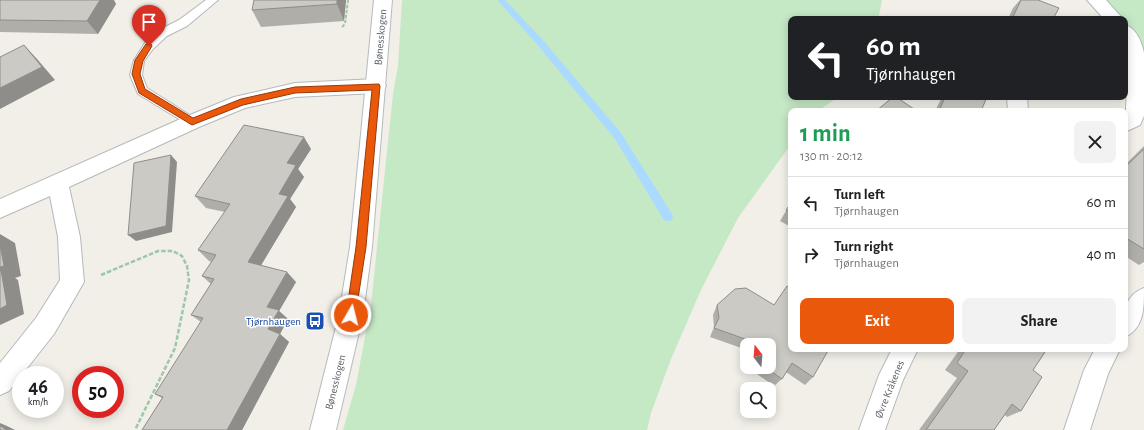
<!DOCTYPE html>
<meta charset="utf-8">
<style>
body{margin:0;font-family:"Alegreya Sans",sans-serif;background:#f2f2f2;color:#202124;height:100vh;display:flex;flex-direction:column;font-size:15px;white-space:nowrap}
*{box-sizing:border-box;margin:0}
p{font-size:13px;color:#757577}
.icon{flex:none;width:22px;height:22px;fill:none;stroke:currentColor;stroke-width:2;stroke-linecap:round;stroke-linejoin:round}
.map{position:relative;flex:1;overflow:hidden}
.side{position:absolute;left:788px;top:108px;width:340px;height:244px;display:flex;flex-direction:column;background:#fff;border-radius:8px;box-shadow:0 2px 10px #0003}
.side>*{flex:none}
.top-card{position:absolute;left:788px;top:16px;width:340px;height:84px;border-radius:8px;box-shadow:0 2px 10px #0003;background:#202124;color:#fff;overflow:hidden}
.needle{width:26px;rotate:344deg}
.tools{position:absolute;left:740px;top:338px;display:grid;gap:8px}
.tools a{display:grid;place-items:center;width:36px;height:36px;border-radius:8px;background:#fff;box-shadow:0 2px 10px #0003;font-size:20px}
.speed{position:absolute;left:12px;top:366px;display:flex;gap:8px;font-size:20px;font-weight:700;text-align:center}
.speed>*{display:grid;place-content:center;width:52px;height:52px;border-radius:50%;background:#fff;box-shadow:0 2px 10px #0003;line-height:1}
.speed small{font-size:10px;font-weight:400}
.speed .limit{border:6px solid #d22;background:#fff;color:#111}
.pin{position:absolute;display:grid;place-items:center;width:34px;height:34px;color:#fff;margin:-41px -17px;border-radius:50% 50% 50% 0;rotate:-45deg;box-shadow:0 0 4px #0007}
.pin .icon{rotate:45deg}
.me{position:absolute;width:44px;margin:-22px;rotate:8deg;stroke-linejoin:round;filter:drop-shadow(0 0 3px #0008)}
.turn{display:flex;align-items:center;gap:14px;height:84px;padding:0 12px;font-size:18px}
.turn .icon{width:52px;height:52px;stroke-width:2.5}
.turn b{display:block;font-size:28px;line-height:34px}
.round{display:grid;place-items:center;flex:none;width:42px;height:42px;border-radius:8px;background:#f2f2f2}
.summary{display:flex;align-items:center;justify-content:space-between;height:68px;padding:0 12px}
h1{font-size:24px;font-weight:700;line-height:30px;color:#1e9e55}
.action{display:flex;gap:8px;margin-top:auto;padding:8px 12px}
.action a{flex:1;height:46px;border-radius:8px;background:#ea580c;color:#fff;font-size:16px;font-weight:700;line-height:46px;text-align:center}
.action a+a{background:#f2f2f2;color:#202124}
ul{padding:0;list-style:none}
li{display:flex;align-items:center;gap:12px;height:52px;padding:0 12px;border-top:1px solid #e0e0e0}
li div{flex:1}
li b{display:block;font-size:15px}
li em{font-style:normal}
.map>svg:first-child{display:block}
.green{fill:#c5e8c5}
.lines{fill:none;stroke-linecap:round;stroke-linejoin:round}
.stream{fill:#aadaff;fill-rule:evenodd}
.service-casing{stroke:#b5b8bc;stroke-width:2}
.minor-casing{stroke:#b5b8bc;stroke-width:2}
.secondary-casing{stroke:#b6babf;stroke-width:2}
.path-far1{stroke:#9cc7a9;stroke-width:2;stroke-dasharray:3.5 1.5;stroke-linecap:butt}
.path{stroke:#9cc7a9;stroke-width:2.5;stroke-dasharray:4.5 2;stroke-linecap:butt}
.service{fill:#fff;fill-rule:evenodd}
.minor{fill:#fff;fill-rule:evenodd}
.secondary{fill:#fff;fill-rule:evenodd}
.wall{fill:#afaea9}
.shaded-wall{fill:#8f8d8a}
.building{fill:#cccac5;stroke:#8f8d8a}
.route{fill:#ea580c;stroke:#983908}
.labels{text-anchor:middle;stroke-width:3;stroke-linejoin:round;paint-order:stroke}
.street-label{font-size:11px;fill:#5f6368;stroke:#fff}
.transit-label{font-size:11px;fill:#164399;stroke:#fff;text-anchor:end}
</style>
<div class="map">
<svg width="1144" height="430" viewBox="0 0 1144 430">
<rect width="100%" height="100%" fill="#f1efe8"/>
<!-- green -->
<path class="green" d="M402 0H882L879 16 880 19H791V97H838L818 111H791V144L738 218 701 290 671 359 651 413 647 430H343L356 385 371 305 393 94 398 66Z
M1104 0H1144V51L1125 22V19H1122Z"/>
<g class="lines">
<!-- stream -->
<path class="stream" d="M497 0H505L542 39 621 133 672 214 673 217 672 220 668 221 664 220 615 139 536 43Z"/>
<!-- service casing -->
<g class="service-casing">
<path id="service" d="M206 0H218L187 26 167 36 153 49 144 61 142 75 147 88 196 119 198 122 196 125 192 127 138 94 130 75 134 60 145 43 159 30 179 20Z"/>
</g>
<!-- minor casing -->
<g class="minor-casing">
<path id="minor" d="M1087 0H1106L1123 19H1104Z
M1125 25C1136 28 1142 42 1144 53V116L1140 125 1125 132 1127 85Z
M376 79 383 81 386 86 383 91 376 93 295 97 245 108 199 127 69 187 80 237 84 282 54 334 9 391 0 395V363L36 318 60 280 58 237 50 196 0 218V199L185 117 234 97 295 83Z
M1007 97H1027L1028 111H1008Z
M1144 288C1144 309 1144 328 1125 337 1125 316 1121 297 1144 288Z
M892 349H918L903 380 885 430H859L879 375Z
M1095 349H1120L1108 374 1090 430H1064L1084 370Z"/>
</g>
<!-- secondary casing -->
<g class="secondary-casing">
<path id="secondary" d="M374 0H392L372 247 363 315 336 430H310L339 315 350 247Z"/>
</g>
<!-- path-far1 -->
<path class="path-far1" d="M342 27 345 24 348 0"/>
<!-- path -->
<path class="path" d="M101 275 158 251H173L182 256 187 266 189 280 175 348 135 430"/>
<!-- service -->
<use href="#service" class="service"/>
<!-- minor -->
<use href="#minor" class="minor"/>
<!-- secondary -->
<use href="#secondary" class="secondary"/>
</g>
<!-- wall -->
<path class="wall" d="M0 0 116 4 98 34 0 32Z
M346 0 344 21 261 27 252 10Z
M1020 0H1038L1053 19H1008L1013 8Z
M942 97H987L981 111H935Z
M1144 146V262L1139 265 1125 256V165Z
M311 149 298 169 304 177 290 199 296 207 261 265 296 282 279 311 288 319 280 334 289 342 242 430H142L162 398 155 394 201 322 191 315 211 284 202 276 212 262 209 261 198 250 225 212 206 208 195 196Z
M791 200V227L780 221 789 206 788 205Z
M717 305 813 377 805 385 786 372 782 379 774 386 744 365 747 361V367H769V345H747V350L710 337 714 327 713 315Z
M960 349H1047L1033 370 1021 411 1007 417 1005 415 994 430H919L957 378 945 370Z"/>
<!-- shaded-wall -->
<path class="shaded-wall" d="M100 0H114L116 4 98 34 87 21Z
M337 0H346L344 21 337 4Z
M24 45 37 59 55 80 0 109V88Z
M304 137 311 149 298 169 304 177 290 199 296 207 257 272 248 262 279 194 287 163Z
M171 155 177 162 172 232 136 241 128 235Z
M0 234 15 243 21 276 15 278 18 280 24 314 0 325Z
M287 272 296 282 279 311 288 319 280 334 289 342 242 430H227L268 329 267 307Z
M0 423 7 426 15 430H7L0 426Z"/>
<!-- building -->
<path class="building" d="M0 0H100L87 21 0 20Z
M254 0H337V4L252 10Z
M1021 0H1038L1059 8 1053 19H1012Z
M24 45 42 67 0 88V57Z
M893 97H896L917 111H876Z
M945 97H987L981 111H939Z
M244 125 304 137 287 163 296 165 279 194 288 196 248 262 287 272 267 307 279 310 268 329 280 334 227 430H142L163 397 155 394 203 318 191 315 214 279 202 276 216 255 198 250 230 204 195 196Z
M1144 149V249L1126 238 1125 239V167Z
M171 155 166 226 128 235 134 163Z
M791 203V213L786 210Z
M0 245 4 266 0 267Z
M1 270 7 305 0 309V272Z
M787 286 791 288V349H829L813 377 792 363 782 379 765 367H769V345H758L759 344 714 328 719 318 717 305 735 289 746 288 774 305Z
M966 349H1047L1033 370 1042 377 1021 411 1012 404 994 430H926L968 371 957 363Z
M0 426 7 430H0Z"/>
<!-- route -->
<path class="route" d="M146 44H151L152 46 143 61 140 74 145 89 193 118 241 99 295 87 379 84 380 86 366 247 355 318 351 319 347 318 346 315 356 247 372 90 295 93 243 105 192 125 139 93 132 74 135 60Z"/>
<!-- icons -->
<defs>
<g id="bus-square" transform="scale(1)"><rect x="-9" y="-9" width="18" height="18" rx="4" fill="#1a4fb4" stroke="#fff"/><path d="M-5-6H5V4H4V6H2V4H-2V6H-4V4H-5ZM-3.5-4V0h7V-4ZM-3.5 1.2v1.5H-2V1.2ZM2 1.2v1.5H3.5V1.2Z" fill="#fff"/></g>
</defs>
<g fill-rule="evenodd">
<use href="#bus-square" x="315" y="321"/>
</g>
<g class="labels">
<!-- street labels -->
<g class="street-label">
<text transform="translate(380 37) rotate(-85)" y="4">Bønesskogen</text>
<text transform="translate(335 382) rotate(-76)" y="4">Bønesskogen</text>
<text transform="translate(889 389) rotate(-68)" y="4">Øvre Kråkenes</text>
</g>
<!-- transit labels -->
<g class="transit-label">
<text x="301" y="325">Tjørnhaugen</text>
</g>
</g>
</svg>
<div class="tools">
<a><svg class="needle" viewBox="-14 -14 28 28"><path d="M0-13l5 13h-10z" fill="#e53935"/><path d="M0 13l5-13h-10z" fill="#757577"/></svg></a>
<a><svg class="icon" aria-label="search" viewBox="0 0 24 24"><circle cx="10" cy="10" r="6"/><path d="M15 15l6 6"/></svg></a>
</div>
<div class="speed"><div>46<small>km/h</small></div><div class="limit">50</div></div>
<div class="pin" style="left:149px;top:46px;background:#d93025"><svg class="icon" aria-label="arrive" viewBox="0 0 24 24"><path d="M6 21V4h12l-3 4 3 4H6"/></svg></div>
<svg class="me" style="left:351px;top:315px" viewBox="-20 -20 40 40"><circle r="17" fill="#ea580c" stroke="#fff" stroke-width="3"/><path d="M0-11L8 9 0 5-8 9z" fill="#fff"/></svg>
<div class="top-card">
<div class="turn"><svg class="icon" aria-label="left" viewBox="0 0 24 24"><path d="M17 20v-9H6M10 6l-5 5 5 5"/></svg><div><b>60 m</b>Tjørnhaugen</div></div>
</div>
<section class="side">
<div class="summary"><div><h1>1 min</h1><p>130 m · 20:12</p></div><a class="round"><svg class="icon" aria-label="close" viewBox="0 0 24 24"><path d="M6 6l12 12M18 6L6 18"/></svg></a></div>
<ul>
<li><svg class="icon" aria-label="left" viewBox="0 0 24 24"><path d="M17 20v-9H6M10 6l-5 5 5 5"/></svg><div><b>Turn left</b><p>Tjørnhaugen</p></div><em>60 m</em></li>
<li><svg class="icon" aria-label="right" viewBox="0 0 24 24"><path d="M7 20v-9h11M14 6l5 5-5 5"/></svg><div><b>Turn right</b><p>Tjørnhaugen</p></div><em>40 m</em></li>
</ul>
<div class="action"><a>Exit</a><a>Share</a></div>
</section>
</div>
